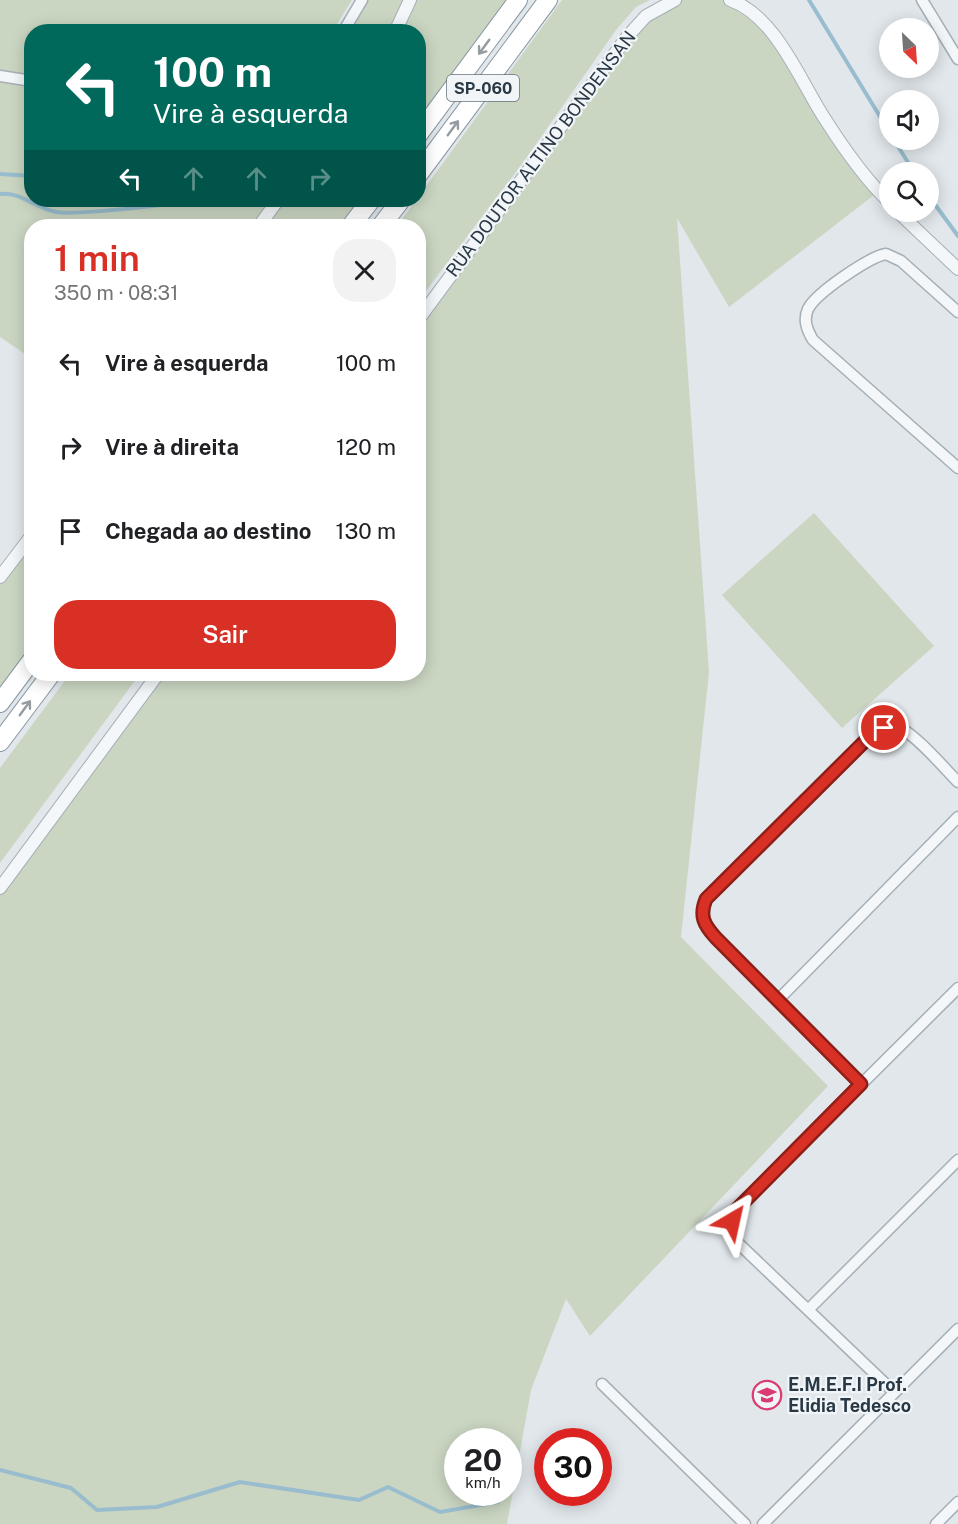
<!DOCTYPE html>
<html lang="pt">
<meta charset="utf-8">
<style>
body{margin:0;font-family:"Public Sans",sans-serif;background:#f2f2f2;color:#202124;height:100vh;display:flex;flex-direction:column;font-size:22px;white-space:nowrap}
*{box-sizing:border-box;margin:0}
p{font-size:20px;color:#757577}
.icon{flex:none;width:33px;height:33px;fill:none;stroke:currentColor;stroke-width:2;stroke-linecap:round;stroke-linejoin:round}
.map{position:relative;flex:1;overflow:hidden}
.drawer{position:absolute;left:24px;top:219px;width:402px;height:462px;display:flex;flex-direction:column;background:#fff;border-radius:24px;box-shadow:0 3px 15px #0003}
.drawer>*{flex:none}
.guide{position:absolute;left:24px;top:24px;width:402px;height:183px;border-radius:24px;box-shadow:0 3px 15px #0003;background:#00695c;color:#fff;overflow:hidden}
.needle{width:39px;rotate:155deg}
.fabs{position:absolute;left:879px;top:18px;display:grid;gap:12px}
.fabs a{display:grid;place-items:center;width:60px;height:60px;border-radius:50%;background:#fff;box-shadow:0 3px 15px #0003;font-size:30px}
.speed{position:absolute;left:444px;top:1428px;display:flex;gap:12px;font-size:30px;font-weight:700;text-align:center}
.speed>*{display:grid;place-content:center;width:78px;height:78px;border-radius:50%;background:#fff;box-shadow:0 3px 15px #0003;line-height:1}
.speed small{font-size:15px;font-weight:400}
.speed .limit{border:9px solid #d22;background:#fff;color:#111}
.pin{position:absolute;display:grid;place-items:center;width:51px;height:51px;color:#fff;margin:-26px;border:3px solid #fff;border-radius:50%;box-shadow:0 2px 6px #0007}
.me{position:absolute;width:66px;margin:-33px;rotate:36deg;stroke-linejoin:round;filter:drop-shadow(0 0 4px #0008)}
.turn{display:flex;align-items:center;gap:21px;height:126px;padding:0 30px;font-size:27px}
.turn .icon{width:78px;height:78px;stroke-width:2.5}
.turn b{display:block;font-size:42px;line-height:51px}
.lanes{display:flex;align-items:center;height:57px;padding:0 30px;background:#0003;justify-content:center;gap:30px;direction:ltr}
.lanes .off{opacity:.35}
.round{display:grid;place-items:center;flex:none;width:63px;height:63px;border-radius:24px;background:#f2f2f2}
.summary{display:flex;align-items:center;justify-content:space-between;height:102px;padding:0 30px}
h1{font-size:36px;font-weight:600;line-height:45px;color:#d93025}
.cta{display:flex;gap:12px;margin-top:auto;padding:12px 30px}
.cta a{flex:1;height:69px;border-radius:24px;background:#d93025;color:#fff;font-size:24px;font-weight:600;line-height:69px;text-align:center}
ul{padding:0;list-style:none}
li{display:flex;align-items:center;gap:18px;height:84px;padding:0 30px}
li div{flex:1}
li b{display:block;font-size:22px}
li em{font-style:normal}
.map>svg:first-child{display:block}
.green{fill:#cad6c2;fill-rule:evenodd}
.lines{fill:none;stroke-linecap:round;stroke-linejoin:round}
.stream{stroke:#99bdce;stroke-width:4}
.minor-casing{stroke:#a6afb6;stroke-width:13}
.tertiary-casing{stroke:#a6afb6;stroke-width:14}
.motorway-casing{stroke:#8797a3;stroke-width:20}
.minor{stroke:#f4f7f9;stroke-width:10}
.tertiary{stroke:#f4f7f9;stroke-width:12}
.motorway{stroke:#fff;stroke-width:18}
.oneway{stroke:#949ca2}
.route-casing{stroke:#8d1f18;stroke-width:15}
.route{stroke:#d93025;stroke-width:10}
.labels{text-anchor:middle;stroke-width:4.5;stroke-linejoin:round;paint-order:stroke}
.shield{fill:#f1f5f8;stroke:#64717b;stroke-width:1.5}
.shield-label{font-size:16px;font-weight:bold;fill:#283845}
.street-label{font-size:18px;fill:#283845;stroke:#f1f5f8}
.poi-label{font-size:18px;font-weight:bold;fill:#283845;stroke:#f1f5f8;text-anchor:start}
</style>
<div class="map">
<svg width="958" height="1524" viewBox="0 0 958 1524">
<rect width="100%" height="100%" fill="#e1e7eb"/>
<!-- green -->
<path class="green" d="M0 0H352L337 24 330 27 328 31 32 32V200H277L257 226H32L31 358 0 337Z
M362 0H518L419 135 418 32H343Z
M562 0H650L636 7 616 30 522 164 419 300 418 226H397Z
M675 0H730L750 9 878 192 729 307 677 218 709 672 681 937 828 1086 590 1336 566 1299 531 1390 507 1524H0V884L158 674H418L419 328 534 175 529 170 627 37ZM458 1442H508V1492H458Z
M278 200H371L351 226H259Z
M814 513 934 646 842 728 722 595Z
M31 535V660L0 703V577Z
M70 674H140L0 863V768Z"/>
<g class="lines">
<!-- stream -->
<path class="stream" d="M809 0 890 133
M894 140 914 172
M0 174 32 176
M0 194C22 192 35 208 56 212 75 215 166 206 184 200
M928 195 958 236
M0 1470 71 1488 97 1510 157 1507 240 1482 359 1500 388 1487 440 1512 498 1502"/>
<!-- minor casing -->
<g class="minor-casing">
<path id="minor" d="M922 0 958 59
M343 32 362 0
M0 76 32 81
M958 312 901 261 886 254C869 257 816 293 808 309 803 320 807 330 813 340L958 468
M778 1000 958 817
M861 1084 716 938C704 925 699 916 706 899L871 736C879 731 887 725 897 727 913 731 945 769 958 782
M808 1310 958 1160
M602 1384 745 1524
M894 1392 738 1243C730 1230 731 1222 737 1208L958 988
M763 1524 958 1329
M936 1524 958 1502"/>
</g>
<!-- tertiary casing -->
<g class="tertiary-casing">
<path id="tertiary" d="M730 0C776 16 800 81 825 119 844 149 865 179 890 203
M395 32 410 0
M898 212 958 269
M259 226 278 200
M418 320 627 37 646 16 675 0
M0 577 32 535
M0 888 158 674"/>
</g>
<!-- motorway casing -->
<g class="motorway-casing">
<path id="motorway" d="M418 135 518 0
M418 175 548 0
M351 226 371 200
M381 226 401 200
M0 703 32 660
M0 742 51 674"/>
</g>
<!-- minor -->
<use href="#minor" class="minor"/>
<!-- tertiary -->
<use href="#tertiary" class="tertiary"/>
<!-- motorway -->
<use href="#motorway" class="motorway"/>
</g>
<!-- one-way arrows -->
<defs><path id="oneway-shaft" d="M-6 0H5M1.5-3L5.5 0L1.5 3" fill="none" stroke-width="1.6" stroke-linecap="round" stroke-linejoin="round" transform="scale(1.5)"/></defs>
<g class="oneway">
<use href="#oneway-shaft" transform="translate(484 47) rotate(126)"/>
<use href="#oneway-shaft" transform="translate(453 128) rotate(-54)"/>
<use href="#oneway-shaft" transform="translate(25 708) rotate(-54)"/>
</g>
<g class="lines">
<!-- route casing -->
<g class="route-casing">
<path id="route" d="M732 1221 737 1209 861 1084 716 938C704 925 699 916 706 899L870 736 884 728"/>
</g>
<!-- route -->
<use href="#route" class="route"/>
</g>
<!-- icons -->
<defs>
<g id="school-ring" transform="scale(1.5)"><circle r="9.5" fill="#f1f5f8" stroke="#da3c71" stroke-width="1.5"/><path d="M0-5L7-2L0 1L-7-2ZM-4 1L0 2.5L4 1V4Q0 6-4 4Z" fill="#da3c71"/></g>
</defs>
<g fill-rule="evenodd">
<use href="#school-ring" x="767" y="1395"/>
</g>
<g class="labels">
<!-- shield labels -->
<rect class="shield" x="447" y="75" width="72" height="26" rx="4.5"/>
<g class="shield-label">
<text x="483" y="94">SP-060</text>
</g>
<!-- street labels -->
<g class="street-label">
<text transform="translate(541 154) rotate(-53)" y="6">RUA DOUTOR ALTINO BONDENSAN</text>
</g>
<!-- poi labels -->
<g class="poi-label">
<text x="788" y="1391">E.M.E.F.I Prof.<tspan x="788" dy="21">Elidia Tedesco</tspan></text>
</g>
</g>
</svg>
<div class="fabs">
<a><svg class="needle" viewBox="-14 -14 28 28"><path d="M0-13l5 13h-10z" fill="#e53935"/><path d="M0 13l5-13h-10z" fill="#757577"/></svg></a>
<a><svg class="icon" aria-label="sound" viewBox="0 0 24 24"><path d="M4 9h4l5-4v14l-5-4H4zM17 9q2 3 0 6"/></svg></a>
<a><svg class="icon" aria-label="search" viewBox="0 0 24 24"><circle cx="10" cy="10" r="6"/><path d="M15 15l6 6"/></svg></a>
</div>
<div class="speed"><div>20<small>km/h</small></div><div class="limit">30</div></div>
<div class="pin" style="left:884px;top:728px;background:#d93025"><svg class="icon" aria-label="arrive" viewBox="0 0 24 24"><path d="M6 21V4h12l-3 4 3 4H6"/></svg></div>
<svg class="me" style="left:732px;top:1221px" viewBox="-20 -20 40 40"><path d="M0-17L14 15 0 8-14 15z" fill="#d93025" stroke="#fff" stroke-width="4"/></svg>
<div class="guide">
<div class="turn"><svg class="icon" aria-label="left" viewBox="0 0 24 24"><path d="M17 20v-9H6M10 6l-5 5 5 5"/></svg><div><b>100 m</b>Vire à esquerda</div></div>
<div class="lanes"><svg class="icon" aria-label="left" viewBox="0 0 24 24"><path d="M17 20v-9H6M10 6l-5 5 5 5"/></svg><svg class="icon off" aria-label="ahead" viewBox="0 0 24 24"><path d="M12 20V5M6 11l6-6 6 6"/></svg><svg class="icon off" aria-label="ahead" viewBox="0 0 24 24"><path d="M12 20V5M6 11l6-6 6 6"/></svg><svg class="icon off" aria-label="right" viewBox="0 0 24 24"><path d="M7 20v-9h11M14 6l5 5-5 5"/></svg></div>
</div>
<section class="drawer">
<div class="summary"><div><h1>1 min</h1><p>350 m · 08:31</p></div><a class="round"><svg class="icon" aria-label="close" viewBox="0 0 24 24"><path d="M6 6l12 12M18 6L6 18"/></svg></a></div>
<ul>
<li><svg class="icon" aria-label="left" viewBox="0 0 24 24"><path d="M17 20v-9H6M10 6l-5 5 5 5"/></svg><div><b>Vire à esquerda</b></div><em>100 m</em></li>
<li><svg class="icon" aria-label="right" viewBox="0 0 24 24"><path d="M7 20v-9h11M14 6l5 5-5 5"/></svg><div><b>Vire à direita</b></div><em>120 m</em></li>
<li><svg class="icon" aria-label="arrive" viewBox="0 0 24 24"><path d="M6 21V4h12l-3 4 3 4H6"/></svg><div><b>Chegada ao destino</b></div><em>130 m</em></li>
</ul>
<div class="cta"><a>Sair</a></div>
</section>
</div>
